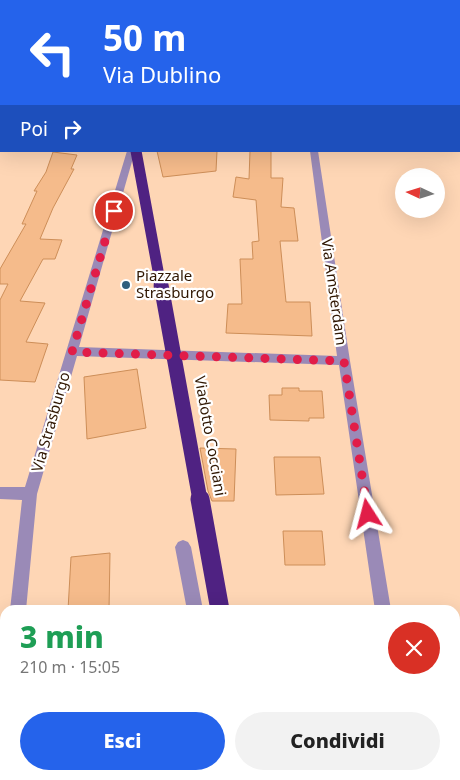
<!DOCTYPE html>
<html lang="it">
<meta charset="utf-8">
<style>
body{margin:0;font-family:"Noto Sans",sans-serif;background:#f2f2f2;color:#222;height:100vh;display:flex;flex-direction:column;font-size:19px;white-space:nowrap}
*{box-sizing:border-box;margin:0}
p{font-size:16px;color:#767676}
.icon{flex:none;width:28px;height:28px;fill:none;stroke:currentColor;stroke-width:2;stroke-linecap:round;stroke-linejoin:round}
.map{position:relative;flex:1;overflow:hidden}
.panel{position:absolute;left:0px;top:605px;width:460px;height:175px;display:flex;flex-direction:column;background:#fff;border-radius:15px 15px 0 0;box-shadow:0 5px 20px #0002}
.panel>*{flex:none}
.hud{position:absolute;left:0px;top:0px;width:460px;height:152px;box-shadow:0 5px 20px #0002;background:#2563eb;color:#fff;overflow:hidden}
.needle{width:32px;rotate:274deg}
.controls{position:absolute;left:395px;top:168px;display:grid;gap:10px}
.controls a{display:grid;place-items:center;width:50px;height:50px;border-radius:50%;background:#fff;box-shadow:0 5px 20px #0002;font-size:25px}
.pin{position:absolute;display:grid;place-items:center;width:42px;height:42px;color:#fff;margin:-21px;border:2px solid #fff;border-radius:50%;box-shadow:0 1px 5px #0007}
.me{position:absolute;width:55px;margin:-28px;rotate:351deg;stroke-linejoin:round;filter:drop-shadow(0 0 4px #0008)}
.turn{display:flex;align-items:center;gap:18px;height:105px;padding:0 20px;font-size:22px}
.turn .icon{width:65px;height:65px;stroke-width:2.5}
.turn b{display:block;font-size:35px;line-height:42px}
.then{display:flex;align-items:center;height:48px;padding:0 20px;background:#0003;gap:10px;font-size:19px}
.round{display:grid;place-items:center;flex:none;width:52px;height:52px;border-radius:26px;background:#f2f2f2}
.summary{display:flex;align-items:center;justify-content:space-between;height:85px;padding:0 20px}
h1{font-size:30px;font-weight:800;line-height:38px;color:#1e9e55}
.action{display:flex;gap:10px;margin-top:auto;padding:10px 20px}
.action a{flex:1;height:58px;border-radius:30px;background:#2563eb;color:#fff;font-size:20px;font-weight:800;line-height:58px;text-align:center}
.action a+a{background:#f2f2f2;color:#222}
.map>svg:first-child{display:block}
.building{fill:#f5bb8b;stroke:#cd8e58}
.lines{fill:none;stroke-linecap:round;stroke-linejoin:round}
.street{fill:#9a8ab7;fill-rule:evenodd}
.secondary{fill:#7960a2;fill-rule:evenodd}
.highway{fill:#4f2282;fill-rule:evenodd}
.highway-bridge-far2{stroke:#4f2282;stroke-width:11}
.highway-bridge-far1{stroke:#4f2282;stroke-width:15}
.highway-bridge{stroke:#4f2282;stroke-width:19}
.route{stroke:#e11d48;stroke-width:9;stroke-dasharray:0 16.2}
.poi-dot{fill:#2f5e7d;stroke:#fff;stroke-width:2}
.labels{text-anchor:middle;stroke-width:4.5;stroke-linejoin:round;paint-order:stroke}
.poi-label{font-size:15px;fill:#301702;stroke:#fff;text-anchor:start}
.street-label{font-size:15px;fill:#301702;stroke:#fff}
</style>
<div class="map">
<svg width="460" height="780" viewBox="0 0 460 780">
<rect width="100%" height="100%" fill="#fed6b5"/>
<!-- building -->
<path class="building" d="M157 151H217L216 171 163 177Z
M250 151H271V178H283L281 207 294 208 298 241H280L286 302H310L312 336 226 333 228 304H242L240 259H253L252 242 259 241 256 200 233 197 236 177 249 179Z
M53 152 77 155 71 169H74L53 208 40 239 62 240 55 259H43L20 301 45 303 26 342 48 344 35 382 0 380V300L8 284H0V269L26 224H22L37 191H34L46 172Z
M137 369 146 428 87 439 84 377Z
M282 388H299V391H322L324 418H309V421L270 420 269 395H282Z
M200 448 236 449 234 501H212L208 491Z
M274 457H320L324 494 276 495Z
M283 531H322L325 565H285Z
M110 553 109 610H68L71 557Z"/>
<g class="lines">
<!-- street -->
<path class="street" d="M459 129 460 130V139L459 138Z
M127 151H135L79 347 337 356 310 151H318L350 361 391 610H375L339 365 77 356 37 494 26 610H10L22 500 0 499V487H25Z
M183 540 188 542 191 547 203 610H187L175 547 178 542Z
M5 725V775H10L9 780H0V727Z
M219 775H237L238 780H220Z
M400 775H418L419 780H401Z"/>
<!-- secondary -->
<path class="secondary" d="M0 38H1V43H0Z
M459 54H460V58H459Z"/>
<!-- highway -->
<path class="highway" d="M94 0H102V1H94Z
M247 775H269L270 780H248Z"/>
<!-- highway-bridge-far2 -->
<path class="highway-bridge-far2" d="M136 151 161 287"/>
<!-- highway-bridge-far1 -->
<path class="highway-bridge-far1" d="M161 285 200 500"/>
<!-- highway-bridge -->
<path class="highway-bridge" d="M200 499 220 610"/>
</g>
<g class="lines">
<!-- route -->
<path class="route" d="M114 211 72 352 344 361 368 514"/>
</g>
<!-- markers -->
<circle class="poi-dot" cx="126" cy="285" r="5"/>
<g class="labels">
<!-- poi labels -->
<g class="poi-label">
<text x="136" y="281">Piazzale<tspan x="136" dy="17">Strasburgo</tspan></text>
</g>
<!-- street labels -->
<g class="street-label">
<text transform="translate(334 292) rotate(82)" y="5">Via Amsterdam</text>
<text transform="translate(51 422) rotate(-74)" y="5">Via Strasburgo</text>
<text transform="translate(210 436) rotate(80)" y="5">Viadotto Cocciani</text>
</g>
</g>
</svg>
<div class="controls">
<a><svg class="needle" viewBox="-14 -14 28 28"><path d="M0-13l5 13h-10z" fill="#e53935"/><path d="M0 13l5-13h-10z" fill="#767676"/></svg></a>
</div>
<div class="pin" style="left:114px;top:211px;background:#d93025"><svg class="icon" aria-label="arrive" viewBox="0 0 24 24"><path d="M6 21V4h12l-3 4 3 4H6"/></svg></div>
<svg class="me" style="left:368px;top:514px" viewBox="-20 -20 40 40"><path d="M0-17L14 15 0 8-14 15z" fill="#e11d48" stroke="#fff" stroke-width="4"/></svg>
<div class="hud">
<div class="turn"><svg class="icon" aria-label="left" viewBox="0 0 24 24"><path d="M17 20v-9H6M10 6l-5 5 5 5"/></svg><div><b>50 m</b>Via Dublino</div></div>
<div class="then">Poi<svg class="icon" aria-label="right" viewBox="0 0 24 24"><path d="M7 20v-9h11M14 6l5 5-5 5"/></svg></div>
</div>
<section class="panel">
<div class="summary"><div><h1>3 min</h1><p>210 m · 15:05</p></div><a class="round" style="background:#d93025;color:#fff"><svg class="icon" aria-label="close" viewBox="0 0 24 24"><path d="M6 6l12 12M18 6L6 18"/></svg></a></div>
<div class="action"><a>Esci</a><a>Condividi</a></div>
</section>
</div>
